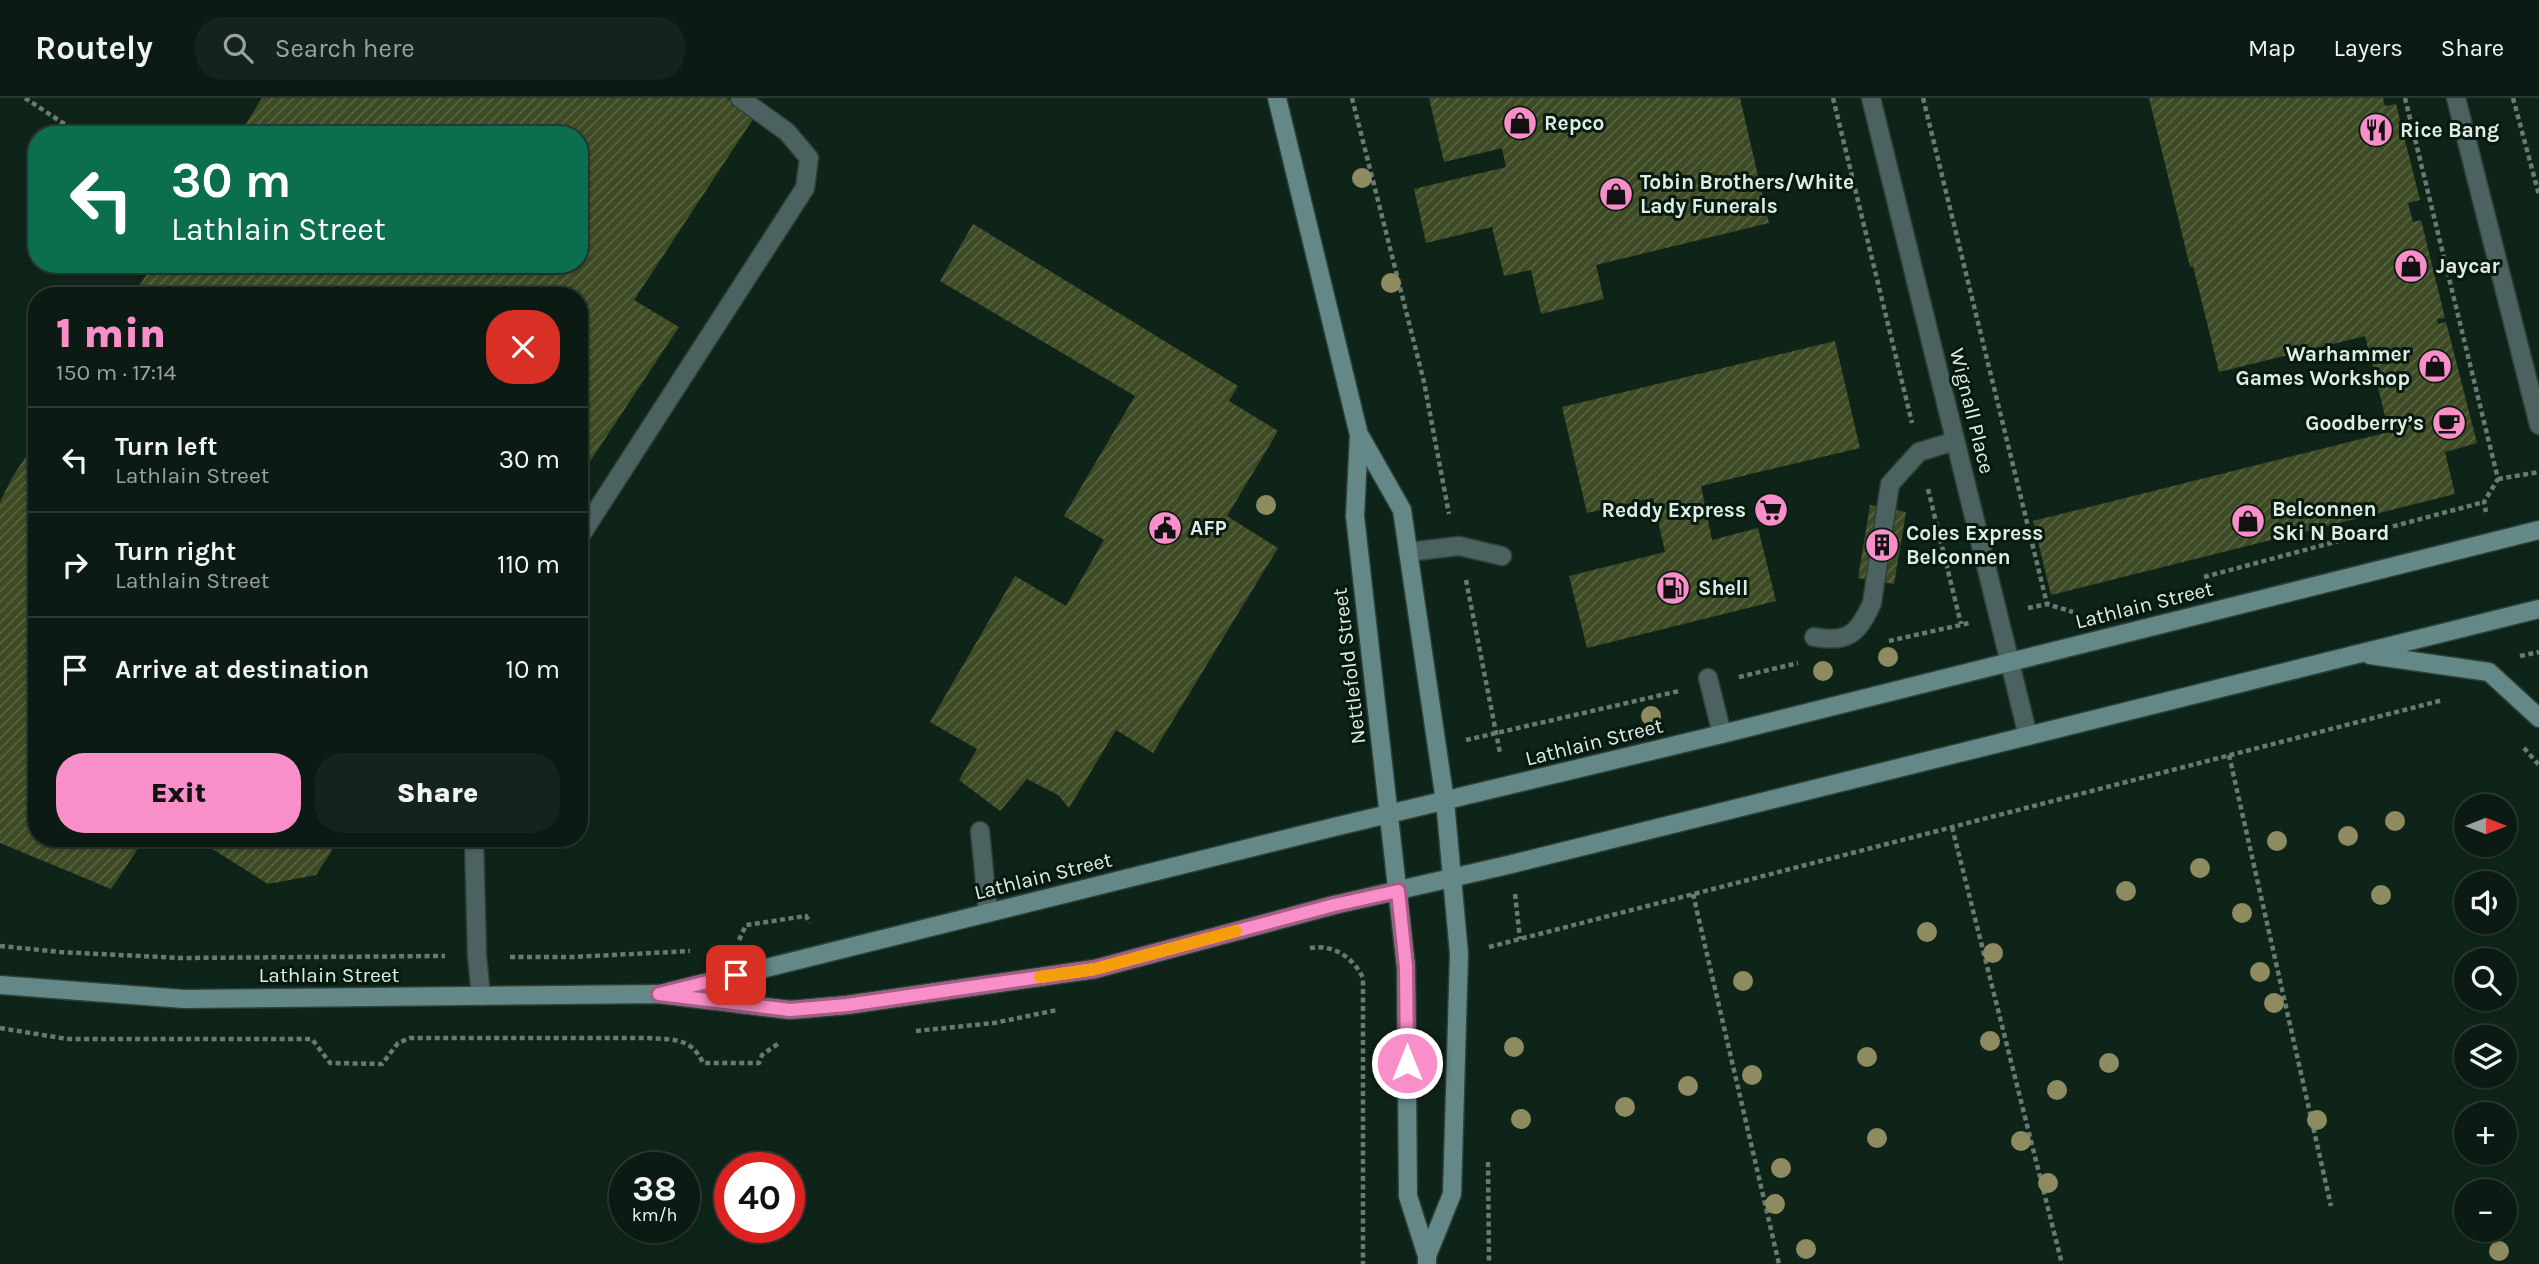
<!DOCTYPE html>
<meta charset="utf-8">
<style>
body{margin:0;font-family:Karla,sans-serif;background:#14241c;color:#f1f3f6;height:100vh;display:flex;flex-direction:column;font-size:26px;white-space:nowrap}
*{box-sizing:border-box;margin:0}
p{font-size:23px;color:#9aa1a0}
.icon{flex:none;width:38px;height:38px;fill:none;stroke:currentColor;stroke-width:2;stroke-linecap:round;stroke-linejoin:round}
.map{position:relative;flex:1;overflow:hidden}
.panel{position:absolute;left:28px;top:189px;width:560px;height:560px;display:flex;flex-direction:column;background:#0b1b13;border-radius:28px;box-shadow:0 2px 5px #0004,0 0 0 2px #2b3933}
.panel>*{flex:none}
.banner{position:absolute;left:28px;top:28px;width:560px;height:147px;border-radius:28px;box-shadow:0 2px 5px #0004,0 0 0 2px #2b3933;background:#0b6e4f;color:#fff;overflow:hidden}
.needle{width:46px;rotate:90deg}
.controls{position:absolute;left:2454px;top:696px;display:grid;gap:14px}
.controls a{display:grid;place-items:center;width:63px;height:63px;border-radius:50%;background:#0b1b13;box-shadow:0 2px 5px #0004,0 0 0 2px #2b3933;font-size:35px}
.speed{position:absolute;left:609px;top:1054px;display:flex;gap:14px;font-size:35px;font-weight:700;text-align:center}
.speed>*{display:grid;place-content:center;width:91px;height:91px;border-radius:50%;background:#0b1b13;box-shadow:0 2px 5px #0004,0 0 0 2px #2b3933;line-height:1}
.speed small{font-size:18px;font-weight:400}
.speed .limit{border:10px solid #d22;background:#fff;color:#111}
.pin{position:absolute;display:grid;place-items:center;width:60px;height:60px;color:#fff;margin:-30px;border-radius:14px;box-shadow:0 4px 10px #0006}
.me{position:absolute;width:77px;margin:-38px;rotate:0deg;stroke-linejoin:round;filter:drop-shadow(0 0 5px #0008)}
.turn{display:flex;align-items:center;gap:24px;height:147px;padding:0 28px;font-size:32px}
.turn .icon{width:91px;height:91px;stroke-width:2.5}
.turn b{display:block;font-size:49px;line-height:60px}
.round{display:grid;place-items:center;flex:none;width:74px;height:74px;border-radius:28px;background:#14241c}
.summary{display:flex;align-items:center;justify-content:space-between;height:119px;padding:0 28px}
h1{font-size:42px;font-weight:800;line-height:52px;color:#f98fc9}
.primary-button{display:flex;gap:14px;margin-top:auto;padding:14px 28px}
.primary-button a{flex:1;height:80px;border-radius:28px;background:#f98fc9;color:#111;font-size:28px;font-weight:800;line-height:80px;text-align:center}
.primary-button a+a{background:#14241c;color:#f1f3f6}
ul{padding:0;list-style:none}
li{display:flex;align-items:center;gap:21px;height:105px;padding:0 28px;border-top:2px solid #2b3933}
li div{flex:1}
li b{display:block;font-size:26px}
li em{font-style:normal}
header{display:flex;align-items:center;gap:42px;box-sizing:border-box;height:98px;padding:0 35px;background:#0b1b13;border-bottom:2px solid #2b3933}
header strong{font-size:33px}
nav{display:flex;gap:38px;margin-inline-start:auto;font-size:24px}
.search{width:490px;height:63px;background:#14241c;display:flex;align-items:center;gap:18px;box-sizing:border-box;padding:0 24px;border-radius:28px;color:#9aa1a0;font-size:26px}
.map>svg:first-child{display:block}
.building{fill:url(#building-hatch)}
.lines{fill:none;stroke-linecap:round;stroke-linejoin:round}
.lane-casing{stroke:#2c4036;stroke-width:21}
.street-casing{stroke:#2c4036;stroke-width:21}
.secondary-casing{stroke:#2c4036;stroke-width:21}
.path{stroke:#697b71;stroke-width:4.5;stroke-dasharray:5 3.5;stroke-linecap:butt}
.lane{stroke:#4b6261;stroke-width:18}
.street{stroke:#4b6261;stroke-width:18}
.secondary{stroke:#638887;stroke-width:18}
.tree{fill:#8f8b60}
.route-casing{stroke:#a25d83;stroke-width:18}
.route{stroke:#f98fc9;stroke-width:12}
.slow{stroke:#f59e0b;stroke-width:12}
.labels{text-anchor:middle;stroke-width:6;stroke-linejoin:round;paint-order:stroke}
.poi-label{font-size:21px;font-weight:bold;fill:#e0ede5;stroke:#061a10;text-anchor:start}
.street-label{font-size:21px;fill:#e0ede5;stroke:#061a10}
</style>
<header>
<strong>Routely</strong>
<div class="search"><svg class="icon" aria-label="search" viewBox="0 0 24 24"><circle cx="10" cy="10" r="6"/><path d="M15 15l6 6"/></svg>Search here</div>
<nav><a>Map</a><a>Layers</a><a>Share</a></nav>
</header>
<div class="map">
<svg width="2539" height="1166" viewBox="0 0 2539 1166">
<defs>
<pattern id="building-hatch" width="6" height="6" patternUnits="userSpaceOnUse" patternTransform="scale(1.75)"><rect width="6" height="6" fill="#3d4a24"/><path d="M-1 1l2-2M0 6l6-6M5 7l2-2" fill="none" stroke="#596444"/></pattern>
</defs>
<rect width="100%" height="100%" fill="#0f2419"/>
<!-- building -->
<path class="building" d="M262 0H727L755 18 634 202 679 229 579 380V198H132L154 166H579V37H239Z
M1429 0H1740L1769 125 1596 167 1604 201 1541 216 1531 172 1504 178 1492 129 1426 145 1414 91 1506 69 1502 50 1444 64Z
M2149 0H2383L2385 8 2396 6 2420 102 2408 105 2413 124 2421 122 2445 220 2437 221 2438 226 2446 224 2477 345 2445 354 2455 396 2051 497 2033 423 2389 334 2365 238 2219 274 2193 168 2190 169Z
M973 126 1238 288 1229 303 1278 333 1227 418 1278 450 1153 655 1116 632 1069 710 1058 697 1027 681 1000 713 959 682 977 651 930 624 1015 478 1066 508 1104 442 1064 418 1135 298 940 183Z
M1835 243 1860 350 1701 388 1712 442 1758 430 1776 503 1587 550 1569 478 1665 454 1653 400 1587 415 1562 309Z
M37 342V740H145L111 791 0 745V404L13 378Z
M1870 407 1906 414 1894 486 1858 480Z
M195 740H340L316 777 268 786Z"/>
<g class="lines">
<!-- lane casing -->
<g class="lane-casing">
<path id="lane" d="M579 440 805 90 809 60 787 34 740 0
M1408 454 1459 448 1502 458
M1814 539C1848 545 1858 536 1872 505L1890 386 1919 354 1955 343
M1708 580 1722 636
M980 733 988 815
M474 740 477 858 481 898"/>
</g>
<!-- street casing -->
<g class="street-casing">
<path id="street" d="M1871 0 2028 638
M2456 0 2539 327"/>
</g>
<!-- secondary casing -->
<g class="secondary-casing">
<path id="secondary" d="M1277 0 1359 337 1355 418 1406 869 1408 1098 1427 1158V1166
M1360 338 1402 412 1445 703 1459 856 1452 1096 1427 1158
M2370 557 2489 574 2539 620
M0 887 184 901 659 896 790 912 847 907 1095 871 1334 807 1512 766 2539 511
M669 894 1330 730 1722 636 2539 432"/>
</g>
<!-- path -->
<path class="path" d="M25 0 81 37
M1352 0 1424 284 1449 416
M1833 0 1912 325
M1923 0 2047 506
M2405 0 2498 381 2484 404 2486 414
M2513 0 2539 97
M2498 381 2539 374
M1928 391 1961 526
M2204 479 2484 404
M1466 482 1500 655
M2028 510 2047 506 2073 514
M1889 543 1969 525
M2520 558 2539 554
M1739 579 1798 565
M1466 642 1679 593
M2524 650 2539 667
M2229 657 2331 1108
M1952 729 2062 1166
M1515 796 1520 841
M1693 796 1779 1166
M739 842 746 827 806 818 810 825
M0 848 60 854 181 860 445 858
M1489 849 2443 602
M1310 850C1333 846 1353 859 1363 880V1166
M510 859H573L690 853
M0 930 67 941H312L330 965 382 966 398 945 410 940H648C674 942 691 939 703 965H759L762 957 779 945
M916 933 994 925 1057 912
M1488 1064 1489 1166"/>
<!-- lane -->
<use href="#lane" class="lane"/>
<!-- street -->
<use href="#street" class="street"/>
<!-- secondary -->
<use href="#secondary" class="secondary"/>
</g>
<!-- trees -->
<g class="tree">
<circle cx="1362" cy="80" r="10"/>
<circle cx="1391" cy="185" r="10"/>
<circle cx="1266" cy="407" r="10"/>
<circle cx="1888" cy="559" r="10"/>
<circle cx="1823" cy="573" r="10"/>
<circle cx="1651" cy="618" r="10"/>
<circle cx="2395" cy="723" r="10"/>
<circle cx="2348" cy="738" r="10"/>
<circle cx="2277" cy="743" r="10"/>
<circle cx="2200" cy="770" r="10"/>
<circle cx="2126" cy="793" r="10"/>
<circle cx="2381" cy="797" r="10"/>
<circle cx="2242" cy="815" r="10"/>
<circle cx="1927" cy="834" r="10"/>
<circle cx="1993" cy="855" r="10"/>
<circle cx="2260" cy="874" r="10"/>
<circle cx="1743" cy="883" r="10"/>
<circle cx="2274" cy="905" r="10"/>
<circle cx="1990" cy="943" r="10"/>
<circle cx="1514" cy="949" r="10"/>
<circle cx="1867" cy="959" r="10"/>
<circle cx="2109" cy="965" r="10"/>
<circle cx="1752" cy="977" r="10"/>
<circle cx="1688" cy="988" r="10"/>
<circle cx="2057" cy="992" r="10"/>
<circle cx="1625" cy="1009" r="10"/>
<circle cx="1521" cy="1021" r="10"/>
<circle cx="2317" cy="1022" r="10"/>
<circle cx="1877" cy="1040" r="10"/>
<circle cx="2021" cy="1043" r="10"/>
<circle cx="1781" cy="1070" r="10"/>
<circle cx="2048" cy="1085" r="10"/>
<circle cx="1775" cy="1106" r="10"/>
<circle cx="1806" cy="1151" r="10"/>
<circle cx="2499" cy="1153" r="10"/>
</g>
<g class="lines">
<!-- route casing -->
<g class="route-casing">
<path id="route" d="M736 877 659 896 790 912 847 907 1095 871 1334 807 1398 793 1406 869 1407 965"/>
</g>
<!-- route -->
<use href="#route" class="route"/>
<!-- slow -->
<path class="slow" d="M1040 879 1095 871 1236 833"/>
</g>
<!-- icons -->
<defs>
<g id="shop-disc" transform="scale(1.75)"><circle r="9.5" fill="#f98fc9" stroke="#061a10"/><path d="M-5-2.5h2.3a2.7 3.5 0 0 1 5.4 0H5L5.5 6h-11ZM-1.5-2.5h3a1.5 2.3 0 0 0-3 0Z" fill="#111"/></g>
<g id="restaurant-disc" transform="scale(1.75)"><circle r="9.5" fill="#f98fc9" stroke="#061a10"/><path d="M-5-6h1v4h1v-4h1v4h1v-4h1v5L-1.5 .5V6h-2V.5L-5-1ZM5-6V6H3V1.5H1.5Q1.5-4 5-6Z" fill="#111"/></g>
<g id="cafe-disc" transform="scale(1.75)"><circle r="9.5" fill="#f98fc9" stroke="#061a10"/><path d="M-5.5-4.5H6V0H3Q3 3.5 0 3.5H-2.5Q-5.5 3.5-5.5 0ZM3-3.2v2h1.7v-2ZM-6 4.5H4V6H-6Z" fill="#111"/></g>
<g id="supermarket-disc" transform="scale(1.75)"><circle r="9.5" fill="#f98fc9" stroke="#061a10"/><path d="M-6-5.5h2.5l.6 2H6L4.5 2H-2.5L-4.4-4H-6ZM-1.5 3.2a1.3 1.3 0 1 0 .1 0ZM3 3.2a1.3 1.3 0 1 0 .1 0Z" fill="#111"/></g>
<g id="civic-disc" transform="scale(1.75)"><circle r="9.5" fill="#f98fc9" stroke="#061a10"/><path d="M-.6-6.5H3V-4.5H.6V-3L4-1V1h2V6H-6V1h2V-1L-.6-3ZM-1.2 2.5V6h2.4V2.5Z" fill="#111"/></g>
<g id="building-disc" transform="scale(1.75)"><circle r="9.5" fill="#f98fc9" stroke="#061a10"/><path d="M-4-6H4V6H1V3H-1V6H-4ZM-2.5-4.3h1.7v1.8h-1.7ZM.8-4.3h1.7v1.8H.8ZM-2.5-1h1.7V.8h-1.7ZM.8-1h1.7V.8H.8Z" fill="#111"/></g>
<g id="fuel-disc" transform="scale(1.75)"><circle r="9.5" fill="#f98fc9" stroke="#061a10"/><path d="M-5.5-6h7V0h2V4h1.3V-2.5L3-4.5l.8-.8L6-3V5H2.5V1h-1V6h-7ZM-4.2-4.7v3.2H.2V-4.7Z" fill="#111"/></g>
</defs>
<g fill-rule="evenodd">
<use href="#shop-disc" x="1520" y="25"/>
<use href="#restaurant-disc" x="2376" y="32"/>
<use href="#shop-disc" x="1616" y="96"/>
<use href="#shop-disc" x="2411" y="168"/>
<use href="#shop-disc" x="2435" y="268"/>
<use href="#cafe-disc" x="2449" y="325"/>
<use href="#supermarket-disc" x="1771" y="412"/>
<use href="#shop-disc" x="2248" y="423"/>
<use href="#civic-disc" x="1165" y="430"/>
<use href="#building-disc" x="1882" y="447"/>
<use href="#fuel-disc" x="1673" y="490"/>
</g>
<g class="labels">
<!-- poi labels -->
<g class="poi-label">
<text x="1544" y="32">Repco</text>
<text x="2400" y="39">Rice Bang</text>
<text x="1640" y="91">Tobin Brothers/White<tspan x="1640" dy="24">Lady Funerals</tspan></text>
<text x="2436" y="175">Jaycar</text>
<text x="2410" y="263" text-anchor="end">Warhammer<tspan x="2410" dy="24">Games Workshop</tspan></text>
<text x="2424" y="332" text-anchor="end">Goodberry’s</text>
<text x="2272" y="418">Belconnen<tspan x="2272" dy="24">Ski N Board</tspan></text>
<text x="1746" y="419" text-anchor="end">Reddy Express</text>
<text x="1190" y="437">AFP</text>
<text x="1906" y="442">Coles Express<tspan x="1906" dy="24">Belconnen</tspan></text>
<text x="1698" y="497">Shell</text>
</g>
<!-- street labels -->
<g class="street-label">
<text transform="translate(1972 313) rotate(76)" y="7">Wignall Place</text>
<text transform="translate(2144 507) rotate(-14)" y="7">Lathlain Street</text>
<text transform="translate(1349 568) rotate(-97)" y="7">Nettlefold Street</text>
<text transform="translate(1594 644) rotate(-14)" y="7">Lathlain Street</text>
<text transform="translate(1043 778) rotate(-14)" y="7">Lathlain Street</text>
<text x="329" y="884">Lathlain Street</text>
</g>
</g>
</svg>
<div class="controls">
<a><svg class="needle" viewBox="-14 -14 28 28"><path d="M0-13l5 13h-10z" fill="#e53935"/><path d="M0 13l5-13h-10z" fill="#9aa1a0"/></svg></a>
<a><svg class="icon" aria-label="sound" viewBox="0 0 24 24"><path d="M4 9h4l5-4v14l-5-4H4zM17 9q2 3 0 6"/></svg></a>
<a><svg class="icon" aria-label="search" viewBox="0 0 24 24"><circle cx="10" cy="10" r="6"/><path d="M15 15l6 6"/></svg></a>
<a><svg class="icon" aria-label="layers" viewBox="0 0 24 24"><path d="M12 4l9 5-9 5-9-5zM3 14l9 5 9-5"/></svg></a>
<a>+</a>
<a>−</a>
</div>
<div class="speed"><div>38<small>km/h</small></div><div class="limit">40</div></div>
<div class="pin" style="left:736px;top:877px;background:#d93025"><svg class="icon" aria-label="arrive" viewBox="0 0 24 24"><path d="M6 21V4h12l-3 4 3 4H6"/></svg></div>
<svg class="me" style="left:1407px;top:965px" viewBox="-20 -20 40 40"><circle r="17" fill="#f98fc9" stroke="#fff" stroke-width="3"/><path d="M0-11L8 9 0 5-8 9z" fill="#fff"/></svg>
<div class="banner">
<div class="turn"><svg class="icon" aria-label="left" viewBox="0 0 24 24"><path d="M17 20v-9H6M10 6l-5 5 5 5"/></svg><div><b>30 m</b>Lathlain Street</div></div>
</div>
<section class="panel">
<div class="summary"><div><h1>1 min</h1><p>150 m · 17:14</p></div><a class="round" style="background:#d93025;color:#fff"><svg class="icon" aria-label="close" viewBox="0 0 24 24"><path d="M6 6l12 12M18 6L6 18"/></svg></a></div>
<ul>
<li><svg class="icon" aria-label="left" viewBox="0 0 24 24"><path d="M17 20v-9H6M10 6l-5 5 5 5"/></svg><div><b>Turn left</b><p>Lathlain Street</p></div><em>30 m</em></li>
<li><svg class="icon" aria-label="right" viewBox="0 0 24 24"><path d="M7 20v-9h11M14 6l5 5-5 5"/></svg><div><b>Turn right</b><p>Lathlain Street</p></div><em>110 m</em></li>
<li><svg class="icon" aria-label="arrive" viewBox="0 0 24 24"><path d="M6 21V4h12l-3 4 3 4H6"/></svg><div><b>Arrive at destination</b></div><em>10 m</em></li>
</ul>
<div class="primary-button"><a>Exit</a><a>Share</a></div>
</section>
</div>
